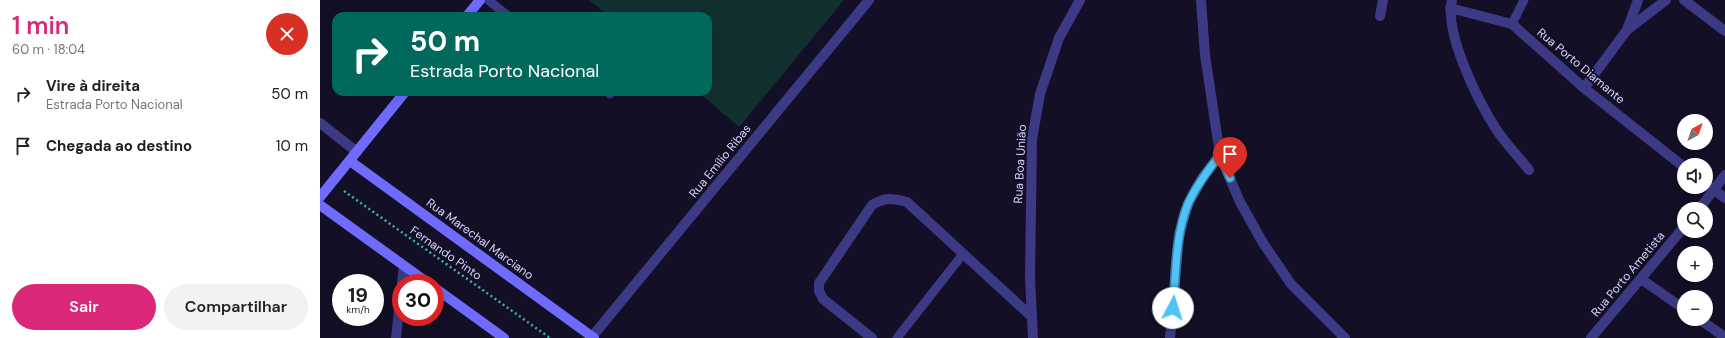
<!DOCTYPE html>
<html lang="pt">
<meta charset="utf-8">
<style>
body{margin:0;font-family:"DM Sans",sans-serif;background:#f2f2f2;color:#202124;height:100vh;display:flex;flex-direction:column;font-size:15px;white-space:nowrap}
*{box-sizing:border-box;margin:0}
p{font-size:13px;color:#757577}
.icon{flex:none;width:22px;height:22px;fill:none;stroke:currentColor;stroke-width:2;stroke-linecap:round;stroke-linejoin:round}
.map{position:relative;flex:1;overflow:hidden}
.details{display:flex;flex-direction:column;background:#fff;width:320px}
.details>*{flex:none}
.guide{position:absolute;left:12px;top:12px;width:380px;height:84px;border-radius:12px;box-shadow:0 4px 16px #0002;background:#00695c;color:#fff;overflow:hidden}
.needle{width:26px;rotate:40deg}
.buttons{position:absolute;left:1357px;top:114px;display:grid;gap:8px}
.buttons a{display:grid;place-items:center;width:36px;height:36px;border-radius:50%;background:#fff;box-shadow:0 4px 16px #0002;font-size:20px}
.speed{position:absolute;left:12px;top:274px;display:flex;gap:8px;font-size:20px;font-weight:700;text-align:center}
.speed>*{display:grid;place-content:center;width:52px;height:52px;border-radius:50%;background:#fff;box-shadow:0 4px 16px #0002;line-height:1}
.speed small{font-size:10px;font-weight:400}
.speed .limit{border:6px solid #d22;background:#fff;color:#111}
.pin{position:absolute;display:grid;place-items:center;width:34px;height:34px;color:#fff;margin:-41px -17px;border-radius:50% 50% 50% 0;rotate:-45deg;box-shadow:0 0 4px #0007}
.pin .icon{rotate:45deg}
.me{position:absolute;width:44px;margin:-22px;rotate:5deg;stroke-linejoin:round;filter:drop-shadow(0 0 3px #0008)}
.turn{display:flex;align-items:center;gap:14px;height:84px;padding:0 12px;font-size:18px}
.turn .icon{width:52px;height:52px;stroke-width:2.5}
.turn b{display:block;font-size:28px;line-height:34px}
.round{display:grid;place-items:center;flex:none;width:42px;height:42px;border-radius:21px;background:#f2f2f2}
.summary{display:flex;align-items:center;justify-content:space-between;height:68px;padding:0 12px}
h1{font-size:24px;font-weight:600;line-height:30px;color:#db2777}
.primary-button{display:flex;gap:8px;margin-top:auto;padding:8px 12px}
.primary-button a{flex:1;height:46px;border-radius:24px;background:#db2777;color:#fff;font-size:16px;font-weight:600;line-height:46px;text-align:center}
.primary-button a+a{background:#f2f2f2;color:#202124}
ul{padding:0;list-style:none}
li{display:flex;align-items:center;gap:12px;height:52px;padding:0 12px}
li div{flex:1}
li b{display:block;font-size:15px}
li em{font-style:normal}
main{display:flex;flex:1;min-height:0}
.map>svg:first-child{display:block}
.green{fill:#12302f}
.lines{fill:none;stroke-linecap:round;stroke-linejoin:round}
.path{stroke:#2fb8b0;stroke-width:2.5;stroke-dasharray:2 3;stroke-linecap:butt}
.service{stroke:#3d3a85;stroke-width:9}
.minor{stroke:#3d3a85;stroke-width:10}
.tertiary{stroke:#3d3a85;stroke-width:10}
.secondary{stroke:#6f6bff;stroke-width:10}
.route-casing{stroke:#337fa1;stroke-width:10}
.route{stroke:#4fc3f7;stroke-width:7}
.labels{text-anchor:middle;stroke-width:4;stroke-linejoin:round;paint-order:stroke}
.street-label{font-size:12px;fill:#d9d4ff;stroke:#130f26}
</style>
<main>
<section class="details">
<div class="summary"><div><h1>1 min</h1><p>60 m · 18:04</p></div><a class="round" style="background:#d93025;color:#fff"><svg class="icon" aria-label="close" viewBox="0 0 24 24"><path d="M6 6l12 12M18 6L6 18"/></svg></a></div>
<ul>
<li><svg class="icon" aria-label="right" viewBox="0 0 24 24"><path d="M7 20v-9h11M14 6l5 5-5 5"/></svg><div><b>Vire à direita</b><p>Estrada Porto Nacional</p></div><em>50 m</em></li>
<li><svg class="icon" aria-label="arrive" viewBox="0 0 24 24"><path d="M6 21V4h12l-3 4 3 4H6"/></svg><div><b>Chegada ao destino</b></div><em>10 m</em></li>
</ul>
<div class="primary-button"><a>Sair</a><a>Compartilhar</a></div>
</section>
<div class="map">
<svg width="1405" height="338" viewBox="0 0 1405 338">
<rect width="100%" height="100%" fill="#130f26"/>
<!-- green -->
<path class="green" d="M269 0H524L419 127 378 92H388V16H288Z"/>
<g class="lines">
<!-- path -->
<path class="path" d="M24 191 230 338"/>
<!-- service -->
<path class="service" d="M168 0 188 16
M1192 24 1204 0
M288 92 290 94
M577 338 643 254"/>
<!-- minor -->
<path class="minor" d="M1132 0C1124 33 1158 101 1176 129 1185 143 1198 156 1209 170
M1364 0 1405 31
M1130 8 1192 24 1264 88 1364 167
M1060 16 1063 0
M1307 30 1318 0
M1264 88 1307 30 1346 0
M0 123 37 152
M1386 184 1405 198
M1379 209 1405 175
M1321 279 1364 309
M82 283 84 266
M1379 319 1405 337
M76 338 81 291
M271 338 549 0
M552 338 503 299 499 291V283L552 205C565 197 572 198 587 202L712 317
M713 338 710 278 712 139 720 94 739 38 760 0
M850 338 859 235 868 204 883 177 900 155
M1271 338 1364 227"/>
<!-- tertiary -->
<path class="tertiary" d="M881 0 885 55 900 155 920 202 943 243 971 284 1025 338"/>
<!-- secondary -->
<path class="secondary" d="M147 16 160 0
M30 161 274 338
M0 197 85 92
M0 205 108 283
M115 288 184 338"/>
</g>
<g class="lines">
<!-- route casing -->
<g class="route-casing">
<path id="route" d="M853 308C856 274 855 236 868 204 876 186 888 170 900 155L910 178"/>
</g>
<!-- route -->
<use href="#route" class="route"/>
</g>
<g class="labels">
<!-- street labels -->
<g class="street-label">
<text transform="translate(1261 66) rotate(40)" y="4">Rua Porto Diamante</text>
<text transform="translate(400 161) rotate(-51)" y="4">Rua Emílio Ribas</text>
<text transform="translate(700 164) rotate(-87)" y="4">Rua Boa União</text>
<text transform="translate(160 239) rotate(36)" y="4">Rua Marechal Marciano</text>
<text transform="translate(126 253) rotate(35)" y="4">Fernando Pinto</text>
<text transform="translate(1308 274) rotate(-50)" y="4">Rua Porto Ametista</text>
</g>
</g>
</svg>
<div class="buttons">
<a><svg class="needle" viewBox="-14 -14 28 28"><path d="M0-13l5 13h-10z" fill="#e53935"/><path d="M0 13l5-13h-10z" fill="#757577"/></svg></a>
<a><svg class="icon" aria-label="sound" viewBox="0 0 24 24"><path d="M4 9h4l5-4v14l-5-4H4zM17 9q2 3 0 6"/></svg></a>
<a><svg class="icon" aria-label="search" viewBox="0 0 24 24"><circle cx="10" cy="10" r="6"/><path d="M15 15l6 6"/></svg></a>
<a>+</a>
<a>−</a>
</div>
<div class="speed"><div>19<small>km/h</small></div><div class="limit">30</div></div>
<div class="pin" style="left:910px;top:178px;background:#d93025"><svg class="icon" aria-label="arrive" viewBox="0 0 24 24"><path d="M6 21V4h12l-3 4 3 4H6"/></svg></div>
<svg class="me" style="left:853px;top:308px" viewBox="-20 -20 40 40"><circle r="19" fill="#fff"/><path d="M0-13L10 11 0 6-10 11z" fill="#4fc3f7"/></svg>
<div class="guide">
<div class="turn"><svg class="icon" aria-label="right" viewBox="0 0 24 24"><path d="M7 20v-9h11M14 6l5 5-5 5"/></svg><div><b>50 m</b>Estrada Porto Nacional</div></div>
</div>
</div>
</main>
